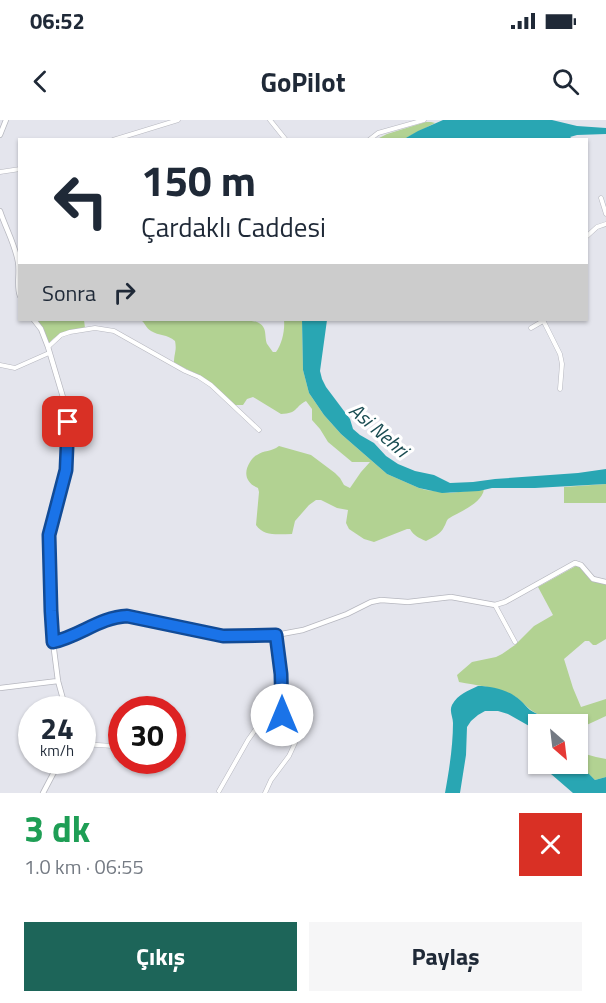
<!DOCTYPE html>
<html lang="tr">
<meta charset="utf-8">
<style>
body{margin:0;font-family:"Titillium Web",sans-serif;background:#f6f6f7;color:#1f2937;height:100vh;display:flex;flex-direction:column;font-size:22px;white-space:nowrap}
*{box-sizing:border-box;margin:0}
p{font-size:20px;color:#747a83}
.icon{flex:none;width:33px;height:33px;fill:none;stroke:currentColor;stroke-width:2;stroke-linecap:round;stroke-linejoin:round}
.map{position:relative;height:673px;overflow:hidden}
.sheet{display:flex;flex-direction:column;background:#fff;flex:1}
.sheet>*{flex:none}
.hud{position:absolute;left:18px;top:18px;width:570px;height:183px;border-radius:0px;box-shadow:0 2px 4px #0004;background:#fff;color:#1f2937;overflow:hidden}
.needle{width:39px;rotate:152deg}
.fabs{position:absolute;left:528px;top:594px;display:grid;gap:12px}
.fabs a{display:grid;place-items:center;width:60px;height:60px;border-radius:0px;background:#fff;box-shadow:0 2px 4px #0004;font-size:30px}
.speed{position:absolute;left:18px;top:576px;display:flex;gap:12px;font-size:30px;font-weight:700;text-align:center}
.speed>*{display:grid;place-content:center;width:78px;height:78px;border-radius:50%;background:#fff;box-shadow:0 2px 4px #0004;line-height:1}
.speed small{font-size:15px;font-weight:400}
.speed .limit{border:9px solid #d22;background:#fff;color:#111}
.pin{position:absolute;display:grid;place-items:center;width:51px;height:51px;color:#fff;margin:-26px;border-radius:12px;box-shadow:0 3px 9px #0006}
.me{position:absolute;width:66px;margin:-33px;rotate:0deg;stroke-linejoin:round;filter:drop-shadow(0 0 4px #0008)}
.turn{display:flex;align-items:center;gap:21px;height:126px;padding:0 24px;font-size:27px}
.turn .icon{width:78px;height:78px;stroke-width:2.5}
.turn b{display:block;font-size:42px;line-height:51px}
.then{display:flex;align-items:center;height:57px;padding:0 24px;background:#0003;gap:12px;font-size:22px}
.round{display:grid;place-items:center;flex:none;width:63px;height:63px;border-radius:0px;background:#f6f6f7}
.overview{display:flex;align-items:center;justify-content:space-between;height:102px;padding:0 24px}
h1{font-size:36px;font-weight:700;line-height:45px;color:#1e9e55}
.button{display:flex;gap:12px;margin-top:auto;padding:12px 24px}
.button a{flex:1;height:69px;border-radius:0px;background:#1d6559;color:#fff;font-size:24px;font-weight:700;line-height:69px;text-align:center}
.button a+a{background:#f6f6f7;color:#1f2937}
.status{display:flex;justify-content:space-between;align-items:center;height:42px;padding:0 30px;background:#fff;direction:ltr}
.status svg{height:16px;fill:currentColor}
header{display:flex;justify-content:space-between;align-items:center;height:78px;padding:0 24px;background:#fff;font-size:27px;font-weight:700}
.map>svg:first-child{display:block}
.green{fill:#b2d292}
.water{fill:#29a6b3}
.lines{fill:none;stroke-linecap:round;stroke-linejoin:round}
.minor-casing{stroke:#b6b7bf;stroke-width:5}
.tertiary-casing{stroke:#b6b7bf;stroke-width:6}
.minor{stroke:#fff;stroke-width:4}
.tertiary{stroke:#fff;stroke-width:4.5}
.route-casing{stroke:#114b97;stroke-width:15}
.route{stroke:#1a73e8;stroke-width:10}
.labels{text-anchor:middle;stroke-width:6;stroke-linejoin:round;paint-order:stroke}
.water-label{font-size:20px;font-style:italic;fill:#194c52;stroke:#fff}
</style>
<div class="status"><b>06:52</b><svg viewBox="0 0 49 12"><path d="M0 12V9h3v3zM5 12V6h3v6zM10 12V3h3v9zM15 12V0h3v12zM26 1h20v11H26zM47 4h2v5h-2z"/></svg></div>
<header><svg class="icon" aria-label="back" viewBox="0 0 24 24"><path d="M15 5l-7 7 7 7"/></svg>GoPilot<svg class="icon" aria-label="search" viewBox="0 0 24 24"><circle cx="10" cy="10" r="6"/><path d="M15 15l6 6"/></svg></header>
<div class="map">
<svg width="606" height="673" viewBox="0 0 606 673">
<rect width="100%" height="100%" fill="#e4e5ed"/>
<!-- green -->
<path class="green" d="M426 2H431L435 3 404 19 375 20 387 14Z
M37 200H84L85 208C70 211 60 211 49 223Z
M141 200H237C244 201 251 200 257 202 268 207 264 215 267 224 268 225 272 231 273 232H276C282 224 285 210 284 200H302L303 250 309 273 324 295 341 314 387 354 419 368 426 370 450 373 484 369C482 384 460 391 448 399 446 401 446 404 444 407 441 414 432 418 426 421 419 418 414 416 410 409H407L374 422 364 419 349 409 346 403 348 390 337 388 321 380H316L309 385 295 401 292 414C279 414 264 417 256 405L259 372 258 368C246 363 243 353 250 342 252 339 254 336 257 335 264 330 271 332 279 326L311 335 335 353 340 358 344 365 350 368 361 352 370 342H352L328 322 320 309 312 300V289L306 281C293 288 299 293 281 294L253 277 247 279 243 285H234L222 273 203 257 174 243C174 233 177 231 175 221 167 214 159 216 151 211 146 208 145 203 141 200Z
M606 364V383H564V367Z
M576 446 581 448 592 460 606 464V519L596 525H593L589 521H585L564 539 573 568 581 587 606 579V596L578 609V604H549C545 596 538 595 531 590 525 586 522 581 516 577 498 567 479 566 459 562L457 555 472 542 496 537 502 534 515 525 534 506 553 495 538 467Z
M578 632 596 637 606 639V657L595 660C583 647 577 654 578 632Z"/>
<!-- water -->
<path class="water" d="M443 0H552L577 6 606 8V14L577 15 570 17 574 20H522L497 18 478 20 404 19 418 11Z
M302 200H327L320 251 322 259 326 267 350 299 353 309 360 315 374 323 386 336 398 344 415 351 434 355 450 363 473 362 495 359 578 353 606 349V364L535 368H492L479 371 442 373 419 368 387 354 341 314 324 295 309 273 303 250Z
M478 566C492 566 509 570 520 580 524 583 526 587 530 590 538 595 545 596 549 604H538V611L508 594 498 591H485L478 595 471 601 467 607 466 635 460 673H445C449 651 453 626 453 603 453 597 449 591 452 585 458 574 468 571 478 566Z
M545 644H577L582 650 589 654 595 660 606 657V673H573L551 654Z"/>
<g class="lines">
<!-- minor casing -->
<g class="minor-casing">
<path id="minor" d="M270 0 286 20
M113 20 178 0
M369 20 378 13 424 0
M0 52 20 49
M601 78 606 94
M586 117 597 107 606 104
M543 200 560 234 562 244 560 269
M531 208 543 201
M48 227 61 215 70 212 95 208 114 211 185 251 199 257 211 265 259 310
M0 245 15 248 49 233
M495 485 515 522
M82 624 113 626
M219 671 248 620 258 606 278 615
M265 673 271 660 289 636 295 623 278 615C288 586 280 545 276 515"/>
</g>
<!-- tertiary casing -->
<g class="tertiary-casing">
<path id="tertiary" d="M0 15 6 0
M0 91C6 109 15 124 18 142 20 154 16 165 20 176
M34 200 41 209 48 227 65 284 68 302 66 350 61 372 50 406 48 423 53 522 58 561 66 590
M53 522C80 516 100 497 127 496L223 516H240L276 515 303 510 347 494 371 482 381 480 408 482 451 477 495 485 505 482 575 443 581 445 593 459 606 462
M0 568 58 561
M43 673 53 654 63 640"/>
</g>
<!-- minor -->
<use href="#minor" class="minor"/>
<!-- tertiary -->
<use href="#tertiary" class="tertiary"/>
</g>
<g class="lines">
<!-- route casing -->
<g class="route-casing">
<path id="route" d="M68 302 66 350 49 415 51 491 53 522C80 516 100 497 127 496L223 516 276 515 281 554 282 595"/>
</g>
<!-- route -->
<use href="#route" class="route"/>
</g>
<g class="labels">
<!-- water labels -->
<g class="water-label">
<text transform="translate(379 310) rotate(41)" y="7">Asi Nehri</text>
</g>
</g>
</svg>
<div class="fabs">
<a><svg class="needle" viewBox="-14 -14 28 28"><path d="M0-13l5 13h-10z" fill="#e53935"/><path d="M0 13l5-13h-10z" fill="#747a83"/></svg></a>
</div>
<div class="speed"><div>24<small>km/h</small></div><div class="limit">30</div></div>
<div class="pin" style="left:68px;top:302px;background:#d93025"><svg class="icon" aria-label="arrive" viewBox="0 0 24 24"><path d="M6 21V4h12l-3 4 3 4H6"/></svg></div>
<svg class="me" style="left:282px;top:595px" viewBox="-20 -20 40 40"><circle r="19" fill="#fff"/><path d="M0-13L10 11 0 6-10 11z" fill="#1a73e8"/></svg>
<div class="hud">
<div class="turn"><svg class="icon" aria-label="left" viewBox="0 0 24 24"><path d="M17 20v-9H6M10 6l-5 5 5 5"/></svg><div><b>150 m</b>Çardaklı Caddesi</div></div>
<div class="then">Sonra<svg class="icon" aria-label="right" viewBox="0 0 24 24"><path d="M7 20v-9h11M14 6l5 5-5 5"/></svg></div>
</div>
</div>
<section class="sheet">
<div class="overview"><div><h1>3 dk</h1><p>1.0 km · 06:55</p></div><a class="round" style="background:#d93025;color:#fff"><svg class="icon" aria-label="close" viewBox="0 0 24 24"><path d="M6 6l12 12M18 6L6 18"/></svg></a></div>
<div class="button"><a>Çıkış</a><a>Paylaş</a></div>
</section>
